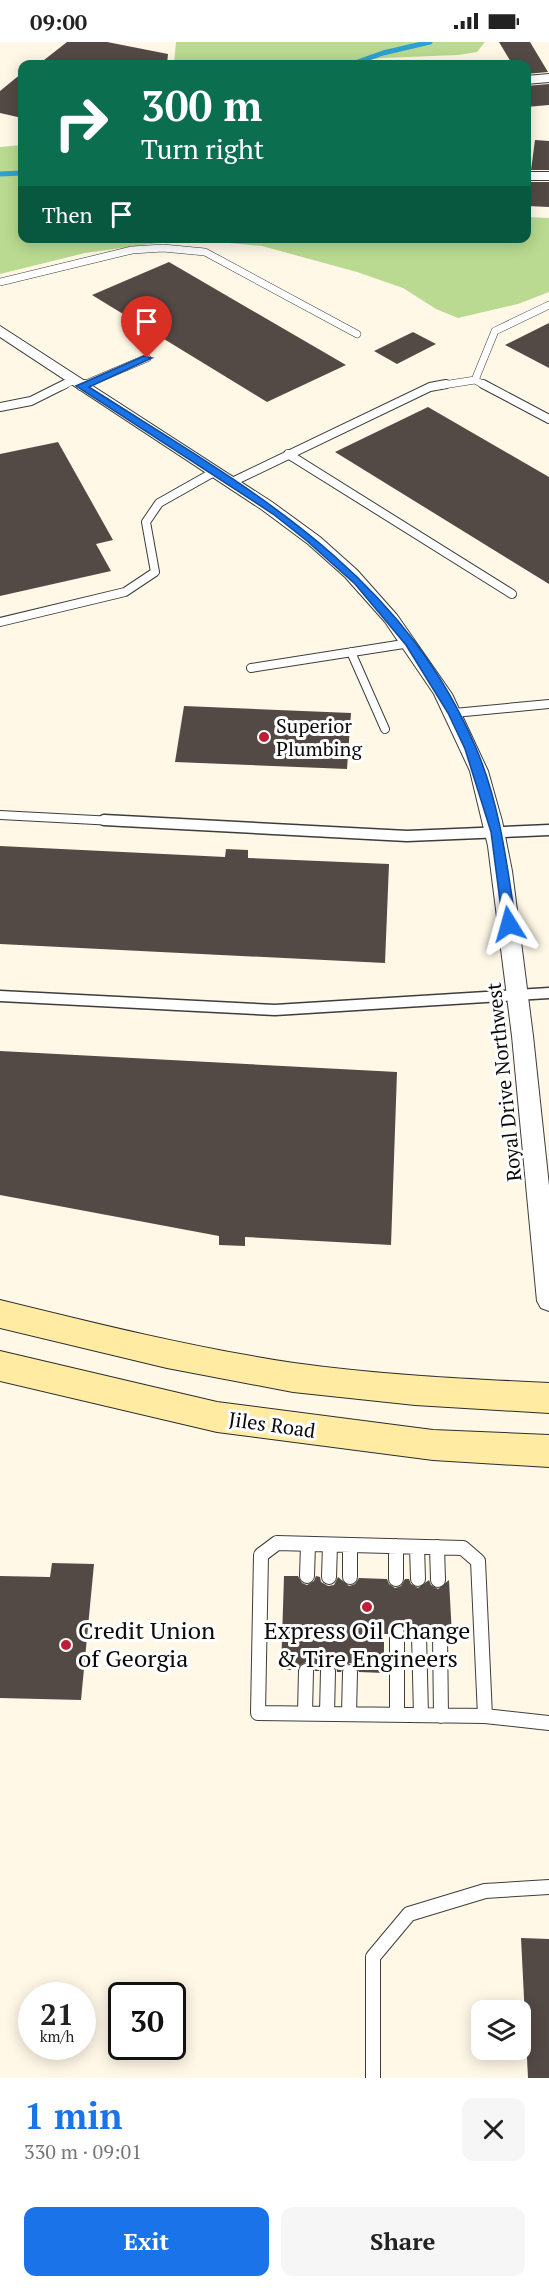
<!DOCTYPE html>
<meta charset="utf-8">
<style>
body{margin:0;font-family:"PT Serif",serif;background:#f6f6f6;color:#222;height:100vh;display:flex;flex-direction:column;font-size:22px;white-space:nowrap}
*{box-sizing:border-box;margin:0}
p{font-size:20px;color:#767676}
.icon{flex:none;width:33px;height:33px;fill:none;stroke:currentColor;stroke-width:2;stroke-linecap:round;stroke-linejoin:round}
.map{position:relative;height:2036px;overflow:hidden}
.details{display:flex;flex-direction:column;background:#fff;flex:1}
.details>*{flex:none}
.guide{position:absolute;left:18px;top:18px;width:513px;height:183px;border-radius:12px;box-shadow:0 3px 15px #0003;background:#0b6e4f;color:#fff;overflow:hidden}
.controls{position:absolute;left:471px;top:1958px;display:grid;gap:12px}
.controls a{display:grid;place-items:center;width:60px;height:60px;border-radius:12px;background:#fff;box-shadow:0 3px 15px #0003;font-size:30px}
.speed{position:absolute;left:18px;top:1940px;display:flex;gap:12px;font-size:30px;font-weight:700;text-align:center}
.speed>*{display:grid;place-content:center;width:78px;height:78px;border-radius:50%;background:#fff;box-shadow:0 3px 15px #0003;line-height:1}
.speed small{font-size:15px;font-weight:400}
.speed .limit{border:3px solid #111;border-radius:9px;background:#fff;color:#111}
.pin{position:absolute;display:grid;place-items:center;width:51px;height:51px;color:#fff;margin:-62px -26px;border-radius:50% 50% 50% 0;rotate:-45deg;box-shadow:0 0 6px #0007}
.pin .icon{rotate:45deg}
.me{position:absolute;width:66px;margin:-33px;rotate:352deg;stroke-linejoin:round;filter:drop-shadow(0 0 4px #0008)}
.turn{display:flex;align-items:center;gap:21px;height:126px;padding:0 24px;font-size:27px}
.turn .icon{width:78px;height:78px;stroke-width:2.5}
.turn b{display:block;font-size:42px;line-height:51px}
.then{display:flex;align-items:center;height:57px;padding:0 24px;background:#0003;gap:12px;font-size:22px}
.round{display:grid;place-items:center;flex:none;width:63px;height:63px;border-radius:12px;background:#f6f6f6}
.head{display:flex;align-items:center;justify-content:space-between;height:102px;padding:0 24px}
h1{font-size:36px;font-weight:800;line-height:45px;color:#1a73e8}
.primary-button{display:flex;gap:12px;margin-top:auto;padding:12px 24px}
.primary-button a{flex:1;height:69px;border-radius:12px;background:#1a73e8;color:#fff;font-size:24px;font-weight:800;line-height:69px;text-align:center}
.primary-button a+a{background:#f6f6f6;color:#222}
.status{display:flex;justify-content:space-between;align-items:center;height:42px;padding:0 30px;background:#fff;direction:ltr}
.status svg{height:16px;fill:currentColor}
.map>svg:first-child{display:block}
.forest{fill:#b9da90}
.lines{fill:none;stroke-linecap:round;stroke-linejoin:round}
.stream{stroke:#30a0d0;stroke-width:5}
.building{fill:#534a46}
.lane-far3-casing{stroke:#3d3d3d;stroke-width:8}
.lane-far2-casing{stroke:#3d3d3d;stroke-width:10}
.lane-far1-casing{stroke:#3d3d3d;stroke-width:13}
.lane-casing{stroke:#3d3d3d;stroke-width:16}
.street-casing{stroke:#3d3d3d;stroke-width:2}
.secondary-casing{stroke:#2c2c2c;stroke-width:2}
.lane-far3{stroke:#fff;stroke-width:7}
.lane-far2{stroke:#fff;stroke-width:8}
.lane-far1{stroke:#fff;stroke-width:10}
.lane{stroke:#fff;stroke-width:14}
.street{fill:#fff;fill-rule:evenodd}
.secondary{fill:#ffeba2;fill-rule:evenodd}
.route{fill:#1a73e8;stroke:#114b97;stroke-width:1.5}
.poi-dot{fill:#bc2037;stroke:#fff;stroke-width:2}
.labels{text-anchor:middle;stroke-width:6;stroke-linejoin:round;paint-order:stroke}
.poi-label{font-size:20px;fill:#0a0a0a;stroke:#fff;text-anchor:start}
.street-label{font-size:20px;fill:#0a0a0a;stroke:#fff}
.near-poi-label{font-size:24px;fill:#0a0a0a;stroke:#fff;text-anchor:start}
</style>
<div class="status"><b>09:00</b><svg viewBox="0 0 49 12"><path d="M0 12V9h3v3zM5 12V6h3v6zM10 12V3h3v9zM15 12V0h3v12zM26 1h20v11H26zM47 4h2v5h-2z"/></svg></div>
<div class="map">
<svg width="549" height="2036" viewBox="0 0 549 2036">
<rect width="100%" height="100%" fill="#fff8e7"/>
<!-- forest -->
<path class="forest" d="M176 0H485L477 10 458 13 382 16 339 22H174Z
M22 103V196H526L527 175 549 176V250L518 262 458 276 436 267 403 246 357 230 262 204 187 197 85 211 0 232V105Z"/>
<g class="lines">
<!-- stream -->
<path class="stream" d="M352 22 383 11 430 0
M0 132 22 131"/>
</g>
<!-- building -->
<path class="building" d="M67 0H107L168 12 167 22H39Z
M499 0H530L548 30 526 32V22H512Z
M22 31V76L0 71V49Z
M549 42V63L526 65V44Z
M535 98 549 99V128H531Z
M530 140H549V165L527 164Z
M169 220 346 323 267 360 92 253Z
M549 281V326L505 303Z
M413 290 436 302 397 322 374 309Z
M428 365 549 435V542L335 410Z
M58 400 113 498 96 502 111 529 0 554V412Z
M184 664 351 671 347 727 175 720Z
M0 804 225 815 226 807 248 808V816L389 822 385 921 0 902Z
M0 1009 397 1030 391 1203 245 1195V1204L219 1203V1194L0 1153Z
M52 1521 94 1522 81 1658 0 1656V1534L50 1535Z
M284 1534H298L302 1541 307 1543 314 1539 316 1534 320 1535 321 1540 328 1544 334 1543 338 1535 349 1544 355 1542 359 1536 387 1537 389 1542 395 1546 401 1544 405 1537H409L411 1542 418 1546 429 1538 431 1543 438 1547 449 1538 452 1594 440 1584 435 1586 431 1593 423 1585H415L410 1593H406L402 1585 393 1584 388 1592H384V1631L359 1630 355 1623 350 1621 343 1625 341 1630H337L336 1624 329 1620 323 1621 319 1629H315L311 1622 306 1620 299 1624 297 1628H281Z
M521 1896 549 1897V2036H528Z"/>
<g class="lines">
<!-- lane-far3 casing -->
<g class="lane-far3-casing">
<path id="lane-far3" d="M0 240 132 208 163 206 205 210 357 292
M475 338 495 289 549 263
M62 344 72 339
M81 344 147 316
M437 344 475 338 486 344"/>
</g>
<!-- lane-far2 casing -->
<g class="lane-far2-casing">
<path id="lane-far2" d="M483 342 549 377
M81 344 85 342
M0 365 31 359 65 342
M288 412 512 552
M230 441 430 345 446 342
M0 580 125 550 155 530 146 480 159 461 214 430
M351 610 385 687
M251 626 410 601
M454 671 549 662
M0 773 133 780"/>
</g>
<!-- lane-far1 casing -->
<g class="lane-far1-casing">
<path id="lane-far1" d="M104 778 407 794 549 788
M0 954 275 968 549 951"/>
</g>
<!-- lane casing -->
<g class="lane-casing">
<path id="lane" d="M277 1501 463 1506 478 1519 485 1674 258 1671 261 1513Z
M350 1503V1535
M396 1504V1537
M417 1505 418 1537
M437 1505 438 1538
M307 1534 308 1502
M329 1535 330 1503
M397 1592V1673
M419 1593 421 1673
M440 1593 441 1674
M305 1671 306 1629
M327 1672 328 1629
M349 1672 350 1630
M485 1674 549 1681
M373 2036V1915L409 1872 485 1849 549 1845"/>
</g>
<!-- street casing -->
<g class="street-casing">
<path id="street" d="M549 32V40L526 42V34Z
M526 130H549V138H526Z
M0 284 272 460 320 495 357 528 397 573 452 652 488 729 502 779 512 829 533 994 549 1144V1269L541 1266 537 1259 512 994 488 804 470 729 434 652 385 580 345 535 308 502 261 467 0 295Z"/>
</g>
<!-- secondary casing -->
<g class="secondary-casing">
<path id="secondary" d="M0 1258C97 1282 195 1306 294 1321 379 1333 464 1337 549 1341V1371L415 1363 293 1350 167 1326 0 1286Z
M0 1309 217 1360 433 1388 549 1393V1425L433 1418 217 1390 0 1339Z"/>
</g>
<!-- lane-far3 -->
<use href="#lane-far3" class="lane-far3"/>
<!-- lane-far2 -->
<use href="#lane-far2" class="lane-far2"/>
<!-- lane-far1 -->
<use href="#lane-far1" class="lane-far1"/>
<!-- lane -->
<use href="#lane" class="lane"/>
<!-- street -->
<use href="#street" class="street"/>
<!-- secondary -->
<use href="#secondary" class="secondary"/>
</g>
<!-- route -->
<path class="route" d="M144 314 152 316 89 345C245 445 399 525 476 706 500 762 507 823 516 882L514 886H505L503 882 491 790 465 707 448 671 406 603 355 542 307 499 273 472 76 344Z"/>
<!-- markers -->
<g class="poi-dot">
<circle cx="264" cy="695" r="6"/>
<circle cx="367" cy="1565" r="6"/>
<circle cx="66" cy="1603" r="6"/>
</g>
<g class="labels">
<!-- poi labels -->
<g class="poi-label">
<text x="276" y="691">Superior<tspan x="276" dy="23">Plumbing</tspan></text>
</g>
<!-- street labels -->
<g class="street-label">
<text transform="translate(504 1040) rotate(-96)" y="7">Royal Drive Northwest</text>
<text transform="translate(272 1383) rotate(8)" y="7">Jiles Road</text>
</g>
<!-- near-poi labels -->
<g class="near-poi-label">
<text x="78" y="1597">Credit Union<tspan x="78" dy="28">of Georgia</tspan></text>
<text x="367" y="1597" text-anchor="middle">Express Oil Change<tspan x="367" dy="28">&amp; Tire Engineers</tspan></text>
</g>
</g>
</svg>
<div class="controls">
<a><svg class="icon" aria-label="layers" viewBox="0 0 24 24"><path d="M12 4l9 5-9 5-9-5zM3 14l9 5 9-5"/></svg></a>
</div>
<div class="speed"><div>21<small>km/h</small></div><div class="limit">30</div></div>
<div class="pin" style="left:147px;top:316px;background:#d93025"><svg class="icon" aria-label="arrive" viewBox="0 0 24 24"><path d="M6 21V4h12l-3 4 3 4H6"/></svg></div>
<svg class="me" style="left:509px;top:882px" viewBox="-20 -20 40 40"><path d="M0-17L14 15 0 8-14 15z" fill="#1a73e8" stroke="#fff" stroke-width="4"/></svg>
<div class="guide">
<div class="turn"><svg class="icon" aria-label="right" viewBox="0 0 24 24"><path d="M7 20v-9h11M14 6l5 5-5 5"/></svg><div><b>300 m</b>Turn right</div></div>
<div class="then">Then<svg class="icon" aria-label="arrive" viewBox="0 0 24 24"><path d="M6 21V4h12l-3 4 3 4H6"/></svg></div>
</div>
</div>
<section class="details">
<div class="head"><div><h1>1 min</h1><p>330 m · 09:01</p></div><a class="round"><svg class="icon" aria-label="close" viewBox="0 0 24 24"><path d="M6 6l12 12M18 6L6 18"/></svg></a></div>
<div class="primary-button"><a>Exit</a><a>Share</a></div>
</section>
